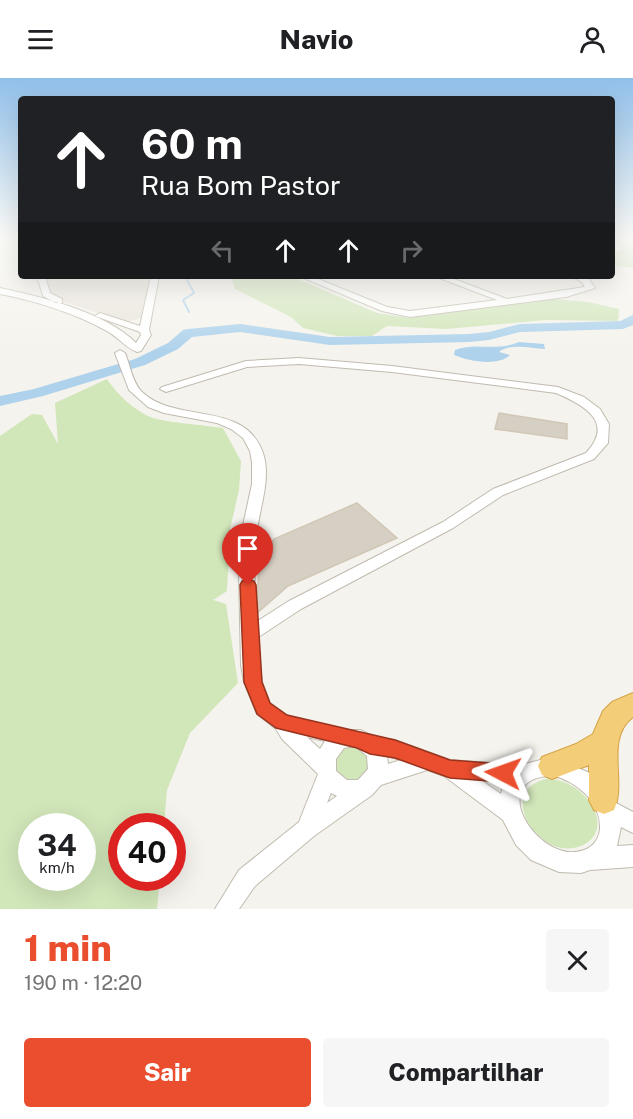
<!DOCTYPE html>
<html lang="pt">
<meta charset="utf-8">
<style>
body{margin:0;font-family:"Public Sans",sans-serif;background:#f6f6f6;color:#202124;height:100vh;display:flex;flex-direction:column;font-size:22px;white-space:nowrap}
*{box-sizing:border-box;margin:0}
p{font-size:20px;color:#757577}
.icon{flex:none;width:33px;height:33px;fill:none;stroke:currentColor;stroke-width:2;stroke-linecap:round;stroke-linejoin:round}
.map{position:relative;height:831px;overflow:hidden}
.drawer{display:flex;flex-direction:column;background:#fff;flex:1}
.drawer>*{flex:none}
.banner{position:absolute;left:18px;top:18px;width:597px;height:183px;border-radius:6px;box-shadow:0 6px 24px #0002;background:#202124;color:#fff;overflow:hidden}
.speed{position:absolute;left:18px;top:735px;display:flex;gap:12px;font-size:30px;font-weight:700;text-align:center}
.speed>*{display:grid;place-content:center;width:78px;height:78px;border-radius:50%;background:#fff;box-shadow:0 6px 24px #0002;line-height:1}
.speed small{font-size:15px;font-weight:400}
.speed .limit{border:9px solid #d22;background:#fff;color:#111}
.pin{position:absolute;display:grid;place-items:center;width:51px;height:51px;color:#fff;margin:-62px -26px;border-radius:50% 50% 50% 0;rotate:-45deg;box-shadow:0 0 6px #0007}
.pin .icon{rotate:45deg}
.me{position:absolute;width:66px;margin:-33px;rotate:274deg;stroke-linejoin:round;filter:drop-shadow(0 0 4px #0008)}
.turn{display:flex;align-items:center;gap:21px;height:126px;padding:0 24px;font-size:27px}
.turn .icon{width:78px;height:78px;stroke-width:2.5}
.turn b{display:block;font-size:42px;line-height:51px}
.lanes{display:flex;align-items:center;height:57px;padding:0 24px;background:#0003;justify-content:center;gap:30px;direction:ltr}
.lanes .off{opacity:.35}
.round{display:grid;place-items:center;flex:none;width:63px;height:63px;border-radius:6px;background:#f6f6f6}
.headline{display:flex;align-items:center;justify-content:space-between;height:102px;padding:0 24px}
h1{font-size:36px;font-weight:800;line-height:45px;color:#eb4e2e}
.primary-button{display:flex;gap:12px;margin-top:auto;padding:12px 24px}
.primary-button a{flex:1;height:69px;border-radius:6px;background:#eb4e2e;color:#fff;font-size:24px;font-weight:800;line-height:69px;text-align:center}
.primary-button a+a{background:#f6f6f6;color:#202124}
header{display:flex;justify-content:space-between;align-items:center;height:78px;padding:0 24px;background:#fff;font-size:27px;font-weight:800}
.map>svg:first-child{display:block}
.residential{fill:#e9e5db}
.green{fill:#d1e6b9;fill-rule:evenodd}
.water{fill:#aed2ec}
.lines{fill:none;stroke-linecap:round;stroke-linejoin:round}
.stream{stroke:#aed2ec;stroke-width:2}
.river{fill:#aed2ec;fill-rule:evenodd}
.building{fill:#d6cfc3;stroke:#d1c7b6;stroke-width:1.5}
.minor-casing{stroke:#c0bbaf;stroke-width:2}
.highway-casing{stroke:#d4a348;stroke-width:2}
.minor{fill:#fff;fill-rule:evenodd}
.highway{fill:#f4cd79;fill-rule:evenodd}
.route{fill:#eb4e2e;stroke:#99331e;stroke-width:1.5}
</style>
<header><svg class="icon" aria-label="menu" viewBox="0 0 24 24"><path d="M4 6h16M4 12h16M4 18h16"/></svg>Navio<svg class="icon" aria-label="person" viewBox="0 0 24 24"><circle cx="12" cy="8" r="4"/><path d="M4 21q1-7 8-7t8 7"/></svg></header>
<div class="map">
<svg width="633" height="831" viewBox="0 0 633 831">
<rect width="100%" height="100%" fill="#f5f3ed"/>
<!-- residential -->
<path class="residential" d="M44 198H150L141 240 125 244 61 223 51 216Z"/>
<!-- green -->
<path class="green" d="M612 159H633V190L612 187V176L621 171 619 167 612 166Z
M231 198H291L377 235 409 240 553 221 588 224 619 231 618 243 546 242 446 251 387 248 372 258H337L303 250 291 239 235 211Z
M107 301C117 316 134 333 153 340 170 345 204 347 223 350L241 383 239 412 230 451 227 513 213 522 226 526 238 605 190 655 167 712 164 748H122V800H160L157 831H0V358L32 336 42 337 58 366 55 325ZM32 748H82V800H32Z
M335 686a17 17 0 1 1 34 0a17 17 0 1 1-34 0Z
M546 701C587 700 620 755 578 769 538 781 495 713 546 701Z"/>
<!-- water -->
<path class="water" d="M519 264 544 266 545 271C531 270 509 265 499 274L510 277C498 289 468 283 454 277L455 272C476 264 495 274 519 264Z"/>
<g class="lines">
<!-- stream -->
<path class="stream" d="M185 198 194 215 183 222 189 234"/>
<!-- river -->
<path class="river" d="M633 237V247L623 251 520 254 489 262 469 264 330 267 240 254 192 259 178 271 145 287 43 318 0 328V318L34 311 135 281 168 265 183 252 188 251 240 246 330 259 469 256 489 254 520 246 620 243Z"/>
</g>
<!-- building -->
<path class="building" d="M499 335 567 346V361L495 351Z
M357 425 397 460 288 508 255 537 260 483 274 461Z"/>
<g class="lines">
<!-- minor casing -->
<g class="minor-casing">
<path id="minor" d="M37 198H45L50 215 62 221V225H56L43 218Z
M151 198H159L149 252 151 257 141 273 137 274C126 270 118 259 107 253 74 235 36 223 0 216V210C42 219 105 234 136 265L141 257 140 254 95 238 100 235 140 248Z
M299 198H311L387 229 410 233 497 222 434 198H446L507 221 585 209 582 204 571 198 588 200 595 210 566 219 410 239 382 233Z
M120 272 125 275C130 287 132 303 141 313 175 347 244 321 263 375 272 402 258 433 256 461 253 488 255 516 256 544L289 523 443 444 493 411 586 375C615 344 584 327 556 315L392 294 299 286 247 289 166 314 160 311 162 309 246 283 299 280 392 288 558 309 584 319 600 331 609 346 608 365 594 381 503 417 453 450 301 531 257 560 262 604 270 625 288 638 347 652H360L375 659 395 662 450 682 521 687 552 679 558 681 594 697 603 705 614 724 633 734V755L621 749 617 768 633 767V789L590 792 581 795 559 794 531 782 516 767 503 742 444 698 427 692 381 707 372 717 314 758 255 808 239 831H215L239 792 299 744 318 696 282 661 276 651 257 636 244 604 241 587 239 494 242 452 252 406V384L250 373 243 360 231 351 217 345 164 335 148 329 129 312 115 275ZM307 659 325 663 320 671ZM355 668 367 678 368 691 358 702H347L336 693V681L344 670ZM387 678 401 682 388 686ZM552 697C577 704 601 723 600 751 599 761 593 769 584 772 545 787 494 718 534 701 539 699 546 698 552 697ZM481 702 504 704 501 716ZM331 715 337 718 327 725Z"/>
</g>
<!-- highway casing -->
<g class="highway-casing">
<path id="highway" d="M633 615V639C604 661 627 703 614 732L604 736 594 732 589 722V687L552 701 542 697 538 688 542 679 576 666 593 656 603 633 612 624Z"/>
</g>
<!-- minor -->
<use href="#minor" class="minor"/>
<!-- highway -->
<use href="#highway" class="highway"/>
</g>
<!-- sky -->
<linearGradient id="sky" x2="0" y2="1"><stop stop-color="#91c0ea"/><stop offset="0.58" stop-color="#fafaf7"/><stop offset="1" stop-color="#fafaf7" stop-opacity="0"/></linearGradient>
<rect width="633" height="275" fill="url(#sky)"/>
<!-- route -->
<path class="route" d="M248 501 254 503 256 507 262 604 270 625 287 637 395 662 450 682 503 686 510 688 513 695 510 701 503 704 450 700 395 680 370 676 357 670 276 650 257 636 244 604 240 507 242 503Z"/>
</svg>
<div class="speed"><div>34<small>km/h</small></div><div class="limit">40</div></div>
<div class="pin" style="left:248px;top:507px;background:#d93025"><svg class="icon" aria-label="arrive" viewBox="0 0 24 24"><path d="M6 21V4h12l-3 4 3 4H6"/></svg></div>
<svg class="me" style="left:503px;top:695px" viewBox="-20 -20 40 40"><path d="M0-17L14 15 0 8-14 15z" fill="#eb4e2e" stroke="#fff" stroke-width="4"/></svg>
<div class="banner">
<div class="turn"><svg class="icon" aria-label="ahead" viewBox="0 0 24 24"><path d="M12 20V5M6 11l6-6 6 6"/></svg><div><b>60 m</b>Rua Bom Pastor</div></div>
<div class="lanes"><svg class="icon off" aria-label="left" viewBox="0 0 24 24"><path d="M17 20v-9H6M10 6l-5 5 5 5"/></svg><svg class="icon" aria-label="ahead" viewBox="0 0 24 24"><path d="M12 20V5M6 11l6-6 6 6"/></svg><svg class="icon" aria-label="ahead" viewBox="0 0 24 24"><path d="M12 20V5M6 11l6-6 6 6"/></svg><svg class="icon off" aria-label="right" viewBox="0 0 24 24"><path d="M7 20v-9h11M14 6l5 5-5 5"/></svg></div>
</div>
</div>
<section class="drawer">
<div class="headline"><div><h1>1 min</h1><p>190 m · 12:20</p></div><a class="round"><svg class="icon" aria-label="close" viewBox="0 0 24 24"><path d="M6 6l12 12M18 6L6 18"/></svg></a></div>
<div class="primary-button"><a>Sair</a><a>Compartilhar</a></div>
</section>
